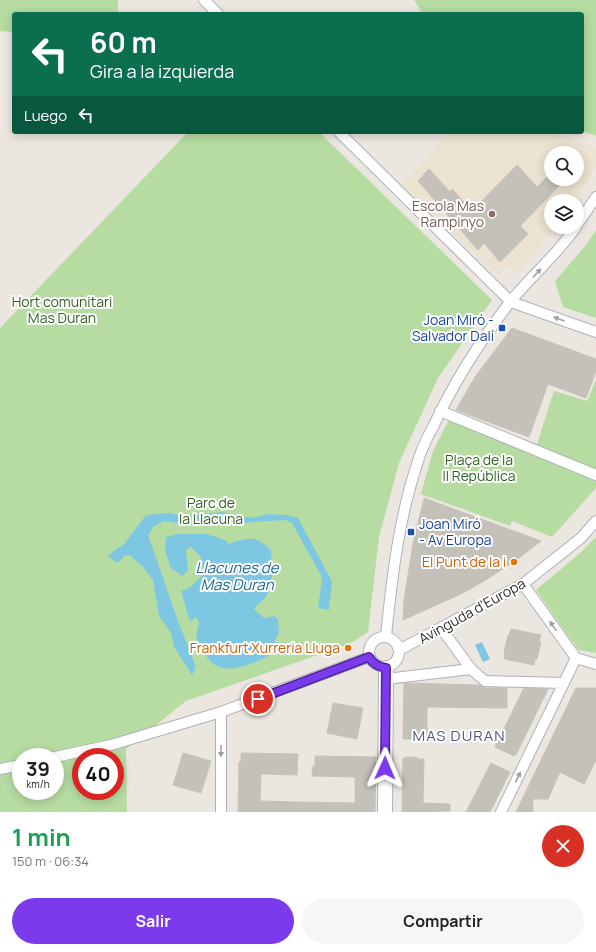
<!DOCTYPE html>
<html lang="es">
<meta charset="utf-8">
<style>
body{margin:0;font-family:Manrope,sans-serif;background:#f6f6f6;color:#202124;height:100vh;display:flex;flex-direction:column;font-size:15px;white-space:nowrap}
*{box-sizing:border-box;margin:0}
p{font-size:13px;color:#757577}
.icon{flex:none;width:22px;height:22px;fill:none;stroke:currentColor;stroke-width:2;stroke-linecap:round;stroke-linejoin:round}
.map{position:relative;height:812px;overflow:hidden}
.side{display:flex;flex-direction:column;background:#fff;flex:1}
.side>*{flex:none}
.banner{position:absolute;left:12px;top:12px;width:572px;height:122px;border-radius:4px;box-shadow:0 2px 10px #0003;background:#0b6e4f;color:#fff;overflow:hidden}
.tools{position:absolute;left:544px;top:146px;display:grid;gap:8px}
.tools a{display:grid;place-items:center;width:40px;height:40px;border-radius:50%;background:#fff;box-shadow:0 2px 10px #0003;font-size:20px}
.speed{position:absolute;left:12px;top:748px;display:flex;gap:8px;font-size:20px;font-weight:700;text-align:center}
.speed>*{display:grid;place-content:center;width:52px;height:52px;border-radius:50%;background:#fff;box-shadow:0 2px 10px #0003;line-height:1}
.speed small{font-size:10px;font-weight:400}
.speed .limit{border:6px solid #d22;background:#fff;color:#111}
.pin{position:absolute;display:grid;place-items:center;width:34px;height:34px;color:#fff;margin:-17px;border:2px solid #fff;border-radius:50%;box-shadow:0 1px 4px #0007}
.me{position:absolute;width:44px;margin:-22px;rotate:1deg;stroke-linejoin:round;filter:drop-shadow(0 0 3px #0008)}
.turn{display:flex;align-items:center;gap:14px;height:84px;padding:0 12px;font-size:18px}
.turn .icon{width:52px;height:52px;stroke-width:2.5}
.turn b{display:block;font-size:28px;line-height:34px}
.then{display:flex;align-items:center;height:38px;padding:0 12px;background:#0003;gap:8px;font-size:15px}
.round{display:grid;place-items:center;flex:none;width:42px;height:42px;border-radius:21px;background:#f6f6f6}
.summary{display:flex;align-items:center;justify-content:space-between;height:68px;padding:0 12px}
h1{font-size:24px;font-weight:700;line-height:30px;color:#1e9e55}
.primary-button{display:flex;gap:8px;margin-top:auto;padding:8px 12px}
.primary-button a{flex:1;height:46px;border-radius:24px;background:#7c3aed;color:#fff;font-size:16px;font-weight:700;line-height:46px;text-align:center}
.primary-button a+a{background:#f6f6f6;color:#202124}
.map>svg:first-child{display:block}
.education{fill:#ebe2d1;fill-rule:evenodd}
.green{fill:#b6dca2;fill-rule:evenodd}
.water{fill:#7ec7e2}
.building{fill:#c4c0ba;stroke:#c7c2b9}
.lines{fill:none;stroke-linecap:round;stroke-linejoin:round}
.street-casing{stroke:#afb1ba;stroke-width:12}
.secondary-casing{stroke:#afb1ba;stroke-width:16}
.street{stroke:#fff;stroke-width:10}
.secondary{stroke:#fff;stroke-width:14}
.oneway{fill:#a0a0a0}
.route-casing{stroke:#51269a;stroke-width:10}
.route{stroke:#7c3aed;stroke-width:7}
.education-dot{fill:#8d6e63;stroke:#fff;stroke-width:1.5}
.transit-dot{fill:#1a4fb4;stroke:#fff;stroke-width:1.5}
.food-dot{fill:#e8710a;stroke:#fff;stroke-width:1.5}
.labels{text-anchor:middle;stroke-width:4;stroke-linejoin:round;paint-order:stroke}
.education-label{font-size:14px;fill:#785e54;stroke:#fff;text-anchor:end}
.park-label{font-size:14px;fill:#306123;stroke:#fff}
.transit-label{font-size:14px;fill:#164399;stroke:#fff;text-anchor:end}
.food-label{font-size:14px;fill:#c56008;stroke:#fff;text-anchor:end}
.street-label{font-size:14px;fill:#2b2b2b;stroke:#fff}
.water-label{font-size:15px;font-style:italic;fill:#1c678e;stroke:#fff}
.neighbourhood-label{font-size:15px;letter-spacing:1px;fill:#505777;stroke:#fff}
</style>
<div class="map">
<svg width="596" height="812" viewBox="0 0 596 812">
<rect width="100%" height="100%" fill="#ebe6df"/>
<!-- education -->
<path class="education" d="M449 132H552L596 148V166L575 201H551V227H555L518 273 507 265 498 276 402 185ZM551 153H577V179H551Z"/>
<!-- green -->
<path class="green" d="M0 0H118V14H14V32L0 31Z
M414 0H596V136L582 131V14H423Z
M188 132H319L492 300 438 378 399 463 379 537 368 632 349 644 186 701 126 749 127 812H0V328ZM21 757H55V791H21ZM81 757H115V791H81Z
M596 230V318L563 307 555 281 586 245Z
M596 380V488L552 537 512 521 510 526 421 494 433 451 453 412 537 444 554 391 587 401Z
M596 537V653L579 650 571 640 536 590 579 554Z"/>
<!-- water -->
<path class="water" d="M221 512 251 518 269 514 285 515 298 518 332 581 329 610 318 608 322 577 292 523 285 520 209 525 183 524 164 521 154 526 148 535 178 621 196 667 192 675 174 647 171 633 159 616 153 580 144 568 130 555 124 556 118 563 107 556 124 544 146 515 168 513 185 516Z
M178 534H207L227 541 228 544C247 538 255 534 271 550 272 565 274 581 267 595 265 600 257 604 254 609L264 618 274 616 278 619 279 632 274 642 284 644 283 649C263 658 229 680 210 661 205 656 200 643 196 637L199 622 196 617 190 622 181 591 189 588 204 574 201 557 191 547 186 550 188 571 182 576 171 568 165 551 166 537Z
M482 642 490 659 483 662 475 645Z"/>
<!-- building -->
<path class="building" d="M517 165 537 187 551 173V179H566L520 226 528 234 500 262 484 243 478 250 418 181 429 169 450 192 452 189 472 211Z
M512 328 596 359V371L586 398 548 384 529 437 456 410 475 377Z
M424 498 462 512 541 541 515 561 484 581 461 594 403 620 404 600 413 544Z
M511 629 541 635 539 642H541L537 659H535L534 665 504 659 505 652H504L508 635H509Z
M404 683 479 685 485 688H507V708L427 707V739H403Z
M524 688 548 689 516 755 515 754 514 756 495 747Z
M576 688H596V760L584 784 560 772 548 799H533V812H516Z
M333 703 363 708 357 739 327 733Z
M183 753 211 761 201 793 173 785Z
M241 753 298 754 297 775 261 774 260 801 297 802 355 803V777L312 776 313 766H315V756L376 757 375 812H238L239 762H241Z
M406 757H417V759H424L423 803 450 804V811L402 812 403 758H406Z
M491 763 510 772 490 812H466Z"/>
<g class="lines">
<!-- street casing -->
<g class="street-casing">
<path id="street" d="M204 0 218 14
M339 132 511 302 596 332
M577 225 596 197
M440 411 596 475
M523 584 576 658 596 664
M441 628 471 669 485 681 563 683
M386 636C392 577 399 516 419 458 422 447 428 436 434 425 454 382 481 340 510 302 531 276 557 255 576 227
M369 652a15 15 0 1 1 30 0a15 15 0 1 1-30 0Z
M399 650 523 584 581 538 596 521
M386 679 471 669
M221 712V812
M55 757 111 745 221 712 369 657
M0 769 21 765
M501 812 576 658"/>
</g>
<!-- secondary casing -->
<g class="secondary-casing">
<path id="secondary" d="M385 812 386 668"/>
</g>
<!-- street -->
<use href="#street" class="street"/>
<!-- secondary -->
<use href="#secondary" class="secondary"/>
</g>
<!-- one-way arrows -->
<defs><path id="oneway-solid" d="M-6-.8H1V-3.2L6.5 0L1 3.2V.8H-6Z"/></defs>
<g class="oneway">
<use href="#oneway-solid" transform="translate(537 273) rotate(-47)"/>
<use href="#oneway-solid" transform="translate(559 319) rotate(-160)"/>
<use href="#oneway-solid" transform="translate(553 626) rotate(-125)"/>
<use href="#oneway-solid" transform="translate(221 751) rotate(90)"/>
<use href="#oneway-solid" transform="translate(518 777) rotate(-64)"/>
</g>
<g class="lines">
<!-- route casing -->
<g class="route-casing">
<path id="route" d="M258 699 369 657C373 664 378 667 386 668L385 768"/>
</g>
<!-- route -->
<use href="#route" class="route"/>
</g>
<!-- markers -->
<circle class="education-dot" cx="492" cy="214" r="4"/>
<g class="transit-dot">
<rect x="498" y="324" width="8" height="8" rx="2"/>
<rect x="407" y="528" width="8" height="8" rx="2"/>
</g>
<g class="food-dot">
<circle cx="514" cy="562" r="4"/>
<circle cx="348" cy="648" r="4"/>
</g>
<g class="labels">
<!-- education labels -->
<g class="education-label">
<text x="484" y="211">Escola Mas<tspan x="484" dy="16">Rampinyo</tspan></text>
</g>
<!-- park labels -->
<g class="park-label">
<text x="62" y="307">Hort comunitari<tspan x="62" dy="16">Mas Duran</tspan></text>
<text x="479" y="465">Plaça de la<tspan x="479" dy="16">II República</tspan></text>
<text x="211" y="508">Parc de<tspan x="211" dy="16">la Llacuna</tspan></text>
</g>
<!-- transit labels -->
<g class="transit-label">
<text x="494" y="325">Joan Miró -<tspan x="494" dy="16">Salvador Dalí</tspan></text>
<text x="419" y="529" text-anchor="start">Joan Miró<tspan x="419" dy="16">- Av Europa</tspan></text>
</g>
<!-- food labels -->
<g class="food-label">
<text x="506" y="567">El Punt de la i</text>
<text x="340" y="653">Frankfurt Xurreria Lluga</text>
</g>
<!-- street labels -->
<g class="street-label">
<text transform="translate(472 611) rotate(-29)" y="5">Avinguda d'Europa</text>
</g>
<!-- water labels -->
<g class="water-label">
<text x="237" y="573">Llacunes de<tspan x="237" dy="17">Mas Duran</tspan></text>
</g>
<!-- neighbourhood labels -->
<g class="neighbourhood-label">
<text x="459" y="741">MAS DURAN</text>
</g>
</g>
</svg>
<div class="tools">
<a><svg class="icon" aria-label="search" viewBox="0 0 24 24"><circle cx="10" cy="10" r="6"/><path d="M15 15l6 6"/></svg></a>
<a><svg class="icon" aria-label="layers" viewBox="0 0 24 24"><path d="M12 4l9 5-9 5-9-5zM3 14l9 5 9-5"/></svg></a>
</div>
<div class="speed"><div>39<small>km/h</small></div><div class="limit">40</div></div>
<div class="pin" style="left:258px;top:699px;background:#d93025"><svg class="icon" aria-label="arrive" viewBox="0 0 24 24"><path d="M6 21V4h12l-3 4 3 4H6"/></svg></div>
<svg class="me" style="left:385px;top:768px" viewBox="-20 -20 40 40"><path d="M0-17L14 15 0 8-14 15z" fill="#7c3aed" stroke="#fff" stroke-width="4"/></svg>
<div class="banner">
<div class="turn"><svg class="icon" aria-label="left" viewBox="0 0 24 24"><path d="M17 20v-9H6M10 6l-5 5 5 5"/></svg><div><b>60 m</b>Gira a la izquierda</div></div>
<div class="then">Luego<svg class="icon" aria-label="left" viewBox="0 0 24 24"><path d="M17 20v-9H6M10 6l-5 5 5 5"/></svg></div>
</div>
</div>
<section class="side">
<div class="summary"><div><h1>1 min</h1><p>150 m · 06:34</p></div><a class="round" style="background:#d93025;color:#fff"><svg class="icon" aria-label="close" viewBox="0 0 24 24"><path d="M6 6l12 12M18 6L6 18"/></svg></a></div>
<div class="primary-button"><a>Salir</a><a>Compartir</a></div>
</section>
